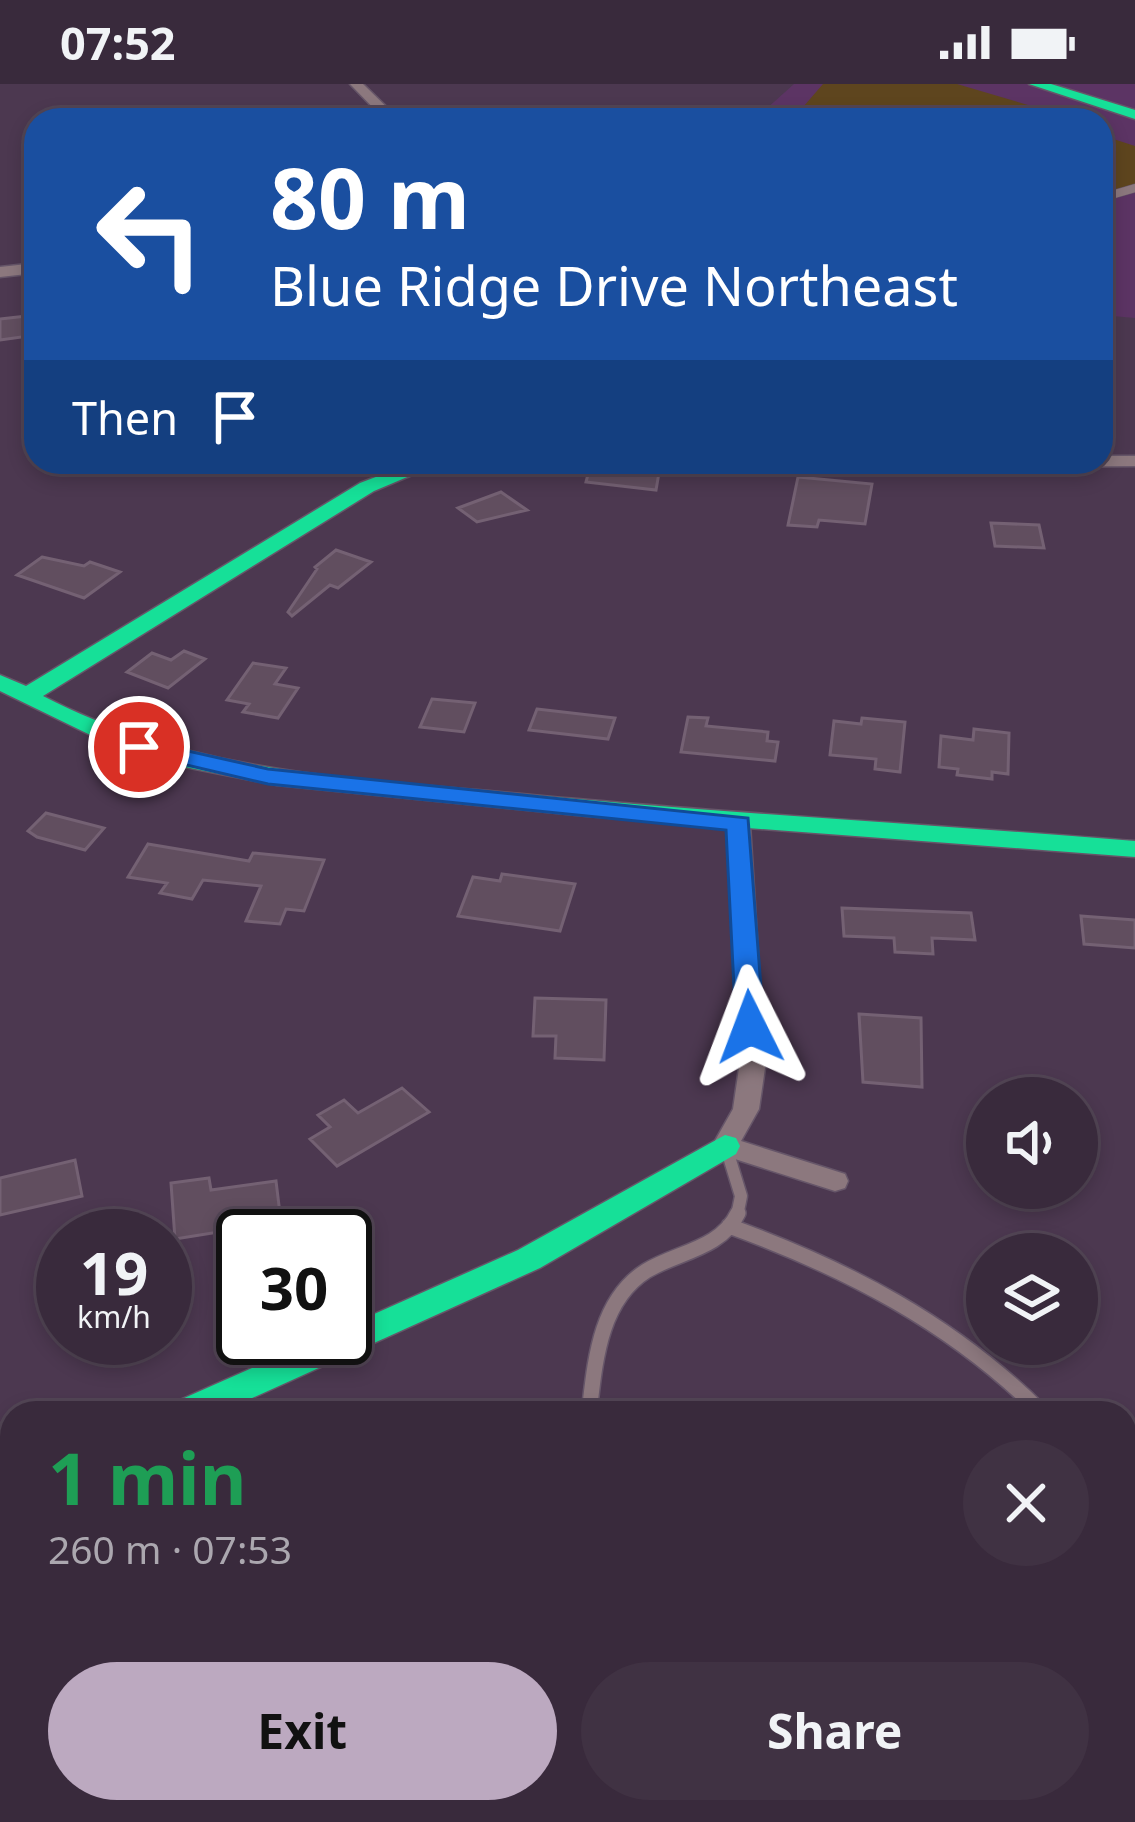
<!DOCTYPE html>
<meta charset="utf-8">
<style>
body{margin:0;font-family:"Noto Sans",sans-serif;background:#403243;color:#f1f3f6;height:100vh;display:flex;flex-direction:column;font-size:45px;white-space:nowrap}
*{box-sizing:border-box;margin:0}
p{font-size:39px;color:#aba7af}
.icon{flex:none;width:66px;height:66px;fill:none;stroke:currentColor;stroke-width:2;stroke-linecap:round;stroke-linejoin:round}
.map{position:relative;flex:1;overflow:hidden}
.panel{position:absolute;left:0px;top:1317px;width:1137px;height:423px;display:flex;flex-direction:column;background:#392a3c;border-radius:36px 36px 0 0;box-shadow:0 6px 18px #0003,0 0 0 3px #534656}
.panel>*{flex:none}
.guide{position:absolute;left:24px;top:24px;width:1089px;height:366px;border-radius:36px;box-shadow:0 6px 18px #0003,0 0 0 3px #534656;background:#1a4fa0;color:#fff;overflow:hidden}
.fabs{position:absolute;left:966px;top:993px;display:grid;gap:24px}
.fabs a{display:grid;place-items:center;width:132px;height:132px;border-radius:50%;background:#392a3c;box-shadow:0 6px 18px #0003,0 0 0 3px #534656;font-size:60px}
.speed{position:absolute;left:36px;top:1125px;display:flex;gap:24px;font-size:60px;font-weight:700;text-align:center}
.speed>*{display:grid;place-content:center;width:156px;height:156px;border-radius:50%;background:#392a3c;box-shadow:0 6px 18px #0003,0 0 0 3px #534656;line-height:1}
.speed small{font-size:30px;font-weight:400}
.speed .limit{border:6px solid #111;border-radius:18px;background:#fff;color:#111}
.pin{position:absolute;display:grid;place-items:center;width:102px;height:102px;color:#fff;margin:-51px;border:6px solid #fff;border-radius:50%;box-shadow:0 3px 12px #0007}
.me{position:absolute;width:132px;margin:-66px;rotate:357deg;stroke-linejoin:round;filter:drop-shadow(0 0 9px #0008)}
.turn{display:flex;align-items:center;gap:42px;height:252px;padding:0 48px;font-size:54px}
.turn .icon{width:156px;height:156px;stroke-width:2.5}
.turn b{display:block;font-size:84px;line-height:102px}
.then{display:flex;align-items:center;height:114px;padding:0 48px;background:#0003;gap:24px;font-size:45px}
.round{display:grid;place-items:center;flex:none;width:126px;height:126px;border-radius:63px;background:#403243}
.summary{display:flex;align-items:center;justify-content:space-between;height:204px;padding:0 48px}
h1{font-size:72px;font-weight:700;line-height:90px;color:#1e9e55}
.button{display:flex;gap:24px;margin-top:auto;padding:24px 48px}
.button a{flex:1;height:138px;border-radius:72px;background:#bca9c0;color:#111;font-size:48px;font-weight:700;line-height:138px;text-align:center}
.button a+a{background:#403243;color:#f1f3f6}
.status{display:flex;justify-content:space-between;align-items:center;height:84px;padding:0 60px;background:#392a3c;direction:ltr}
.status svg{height:33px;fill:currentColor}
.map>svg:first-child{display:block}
.built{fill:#5c3464}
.green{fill:#5e451e}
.building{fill:#614e5f;stroke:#746173;stroke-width:3}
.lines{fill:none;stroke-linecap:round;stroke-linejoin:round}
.lane-far2-casing{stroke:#665669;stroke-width:9}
.lane-far1-casing{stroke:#665669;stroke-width:15}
.lane-casing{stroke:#665669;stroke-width:18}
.street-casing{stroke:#665669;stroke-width:3}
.fast-casing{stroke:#665669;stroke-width:3}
.lane-far2{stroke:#8c787e;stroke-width:8}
.lane-far1{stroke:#8c787e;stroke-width:12}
.lane{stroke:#8c787e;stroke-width:15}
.street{fill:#8c787e;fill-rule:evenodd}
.fast{fill:#16e098;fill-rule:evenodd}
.route{fill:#1a73e8;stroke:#114b97;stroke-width:3}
</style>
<div class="status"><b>07:52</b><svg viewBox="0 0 49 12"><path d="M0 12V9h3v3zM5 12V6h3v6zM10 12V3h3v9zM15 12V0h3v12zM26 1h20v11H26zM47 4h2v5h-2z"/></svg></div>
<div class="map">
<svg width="1135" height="1738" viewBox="0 0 1135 1738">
<rect width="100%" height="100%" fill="#4c3850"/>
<!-- built -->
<path class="built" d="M794 0H1135V234L1101 231V36H754Z"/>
<!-- green -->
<path class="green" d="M823 0H957L1079 36H815L797 30Z
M1101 51 1135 62V100L1101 110Z
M12 1460V1728H214L220 1738H0V1465Z"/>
<!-- building -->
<path class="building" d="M36 231V251L0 256V235Z
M591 379 660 383 656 406 586 398Z
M798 393 872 400 865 440 819 436 817 443 788 441Z
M501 408 527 426 477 438 458 424Z
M991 439 1039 441 1044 464 995 462Z
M336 466 371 478 338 504 330 501 292 532 288 528 317 485 315 483Z
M42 473 84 482 90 478 120 488 84 514 17 491Z
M184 567 205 575 168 604 127 588 152 569 171 576Z
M253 579 286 584 275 600 298 604 278 634 243 628 249 620 227 616Z
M432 615 475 619 464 648 420 643Z
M537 625 615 634 608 655 529 646Z
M688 633 708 634 706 642 768 648 767 657 778 658 775 677 681 668Z
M862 634 905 638 900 688 875 685 876 675 830 671 834 637 861 640Z
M974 645 1009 649 1008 690 992 688V695L957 691 958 685 939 683 941 652 973 656Z
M46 729 104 744 85 766 37 753 28 747Z
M148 760 249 777 253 769 324 776 304 827 286 825 280 840 246 837 261 802 203 796 192 815 160 809 167 799 128 793Z
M502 790 575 800 560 847 458 832 473 793 500 797Z
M842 824 971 829 975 856 932 854 933 870 895 868 894 854 844 852Z
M1081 832 1135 836V864L1084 860Z
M535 914 606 916 604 976 555 974 556 952H533Z
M859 930 921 934 922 1003 863 998Z
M402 1004 429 1028 337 1082 310 1055 330 1043 318 1031 344 1016 358 1029Z
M75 1076 82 1112 0 1131V1094Z
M209 1094 211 1106 276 1097 281 1138 175 1155 171 1099Z"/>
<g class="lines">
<!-- lane-far2 casing -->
<g class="lane-far2-casing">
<path id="lane-far2" d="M1101 114 1135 104"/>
</g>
<!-- lane-far1 casing -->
<g class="lane-far1-casing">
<path id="lane-far1" d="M726 1063 741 1112 737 1132"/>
</g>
<!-- lane casing -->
<g class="lane-casing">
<path id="lane" d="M729 1142C847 1185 952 1239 1042 1329
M589 1329C595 1279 599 1217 646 1187 677 1168 721 1165 738 1129
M1044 1738 1046 1728"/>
</g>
<!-- street casing -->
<g class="street-casing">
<path id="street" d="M350 0H363L400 36H385Z
M36 179V189L0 193V183Z
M1101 372H1135V382L1023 383 1014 378H1101Z
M739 733 750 740 765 984 759 1025 741 1057 845 1090 848 1097 845 1104 835 1107 716 1069 712 1062 733 1025 739 984 728 740Z
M0 1361 12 1365V1391L0 1387Z"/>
</g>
<!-- fast casing -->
<g class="fast-casing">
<path id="fast" d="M1029 0H1051L1135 26V35Z
M415 378H443L374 407 43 612C189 688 349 695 510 709 718 729 927 740 1135 757V773L587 732 277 701 185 683 113 662 0 607V591L26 602 360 399Z
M725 1051 736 1054 740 1062 736 1070 540 1184 219 1329H168L173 1319 320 1254H345V1243L518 1166Z"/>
</g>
<!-- lane-far2 -->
<use href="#lane-far2" class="lane-far2"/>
<!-- lane-far1 -->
<use href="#lane-far1" class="lane-far1"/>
<!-- lane -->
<use href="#lane" class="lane"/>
<!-- street -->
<use href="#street" class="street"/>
<!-- fast -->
<use href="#fast" class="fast"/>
</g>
<!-- route -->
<path class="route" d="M139 656 268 685 748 734 764 943 750 953 736 943 726 746 268 700 131 668V658Z"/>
</svg>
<div class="fabs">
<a><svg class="icon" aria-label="sound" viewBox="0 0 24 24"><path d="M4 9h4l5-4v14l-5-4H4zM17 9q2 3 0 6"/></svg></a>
<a><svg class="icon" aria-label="layers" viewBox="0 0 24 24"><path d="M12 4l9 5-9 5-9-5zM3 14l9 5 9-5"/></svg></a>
</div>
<div class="speed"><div>19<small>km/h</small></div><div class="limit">30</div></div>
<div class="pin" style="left:139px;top:663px;background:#d93025"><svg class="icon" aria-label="arrive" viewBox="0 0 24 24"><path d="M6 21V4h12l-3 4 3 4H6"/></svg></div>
<svg class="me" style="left:750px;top:943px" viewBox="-20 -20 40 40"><path d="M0-17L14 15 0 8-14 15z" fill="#1a73e8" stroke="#fff" stroke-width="4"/></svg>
<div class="guide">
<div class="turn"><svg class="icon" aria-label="left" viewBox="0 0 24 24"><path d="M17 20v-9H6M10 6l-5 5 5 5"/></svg><div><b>80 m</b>Blue Ridge Drive Northeast</div></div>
<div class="then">Then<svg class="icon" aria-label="arrive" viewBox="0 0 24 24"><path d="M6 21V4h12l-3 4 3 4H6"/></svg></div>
</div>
<section class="panel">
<div class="summary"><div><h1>1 min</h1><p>260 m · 07:53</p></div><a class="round"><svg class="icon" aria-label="close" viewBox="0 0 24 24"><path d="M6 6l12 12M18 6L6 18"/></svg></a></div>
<div class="button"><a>Exit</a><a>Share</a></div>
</section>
</div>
